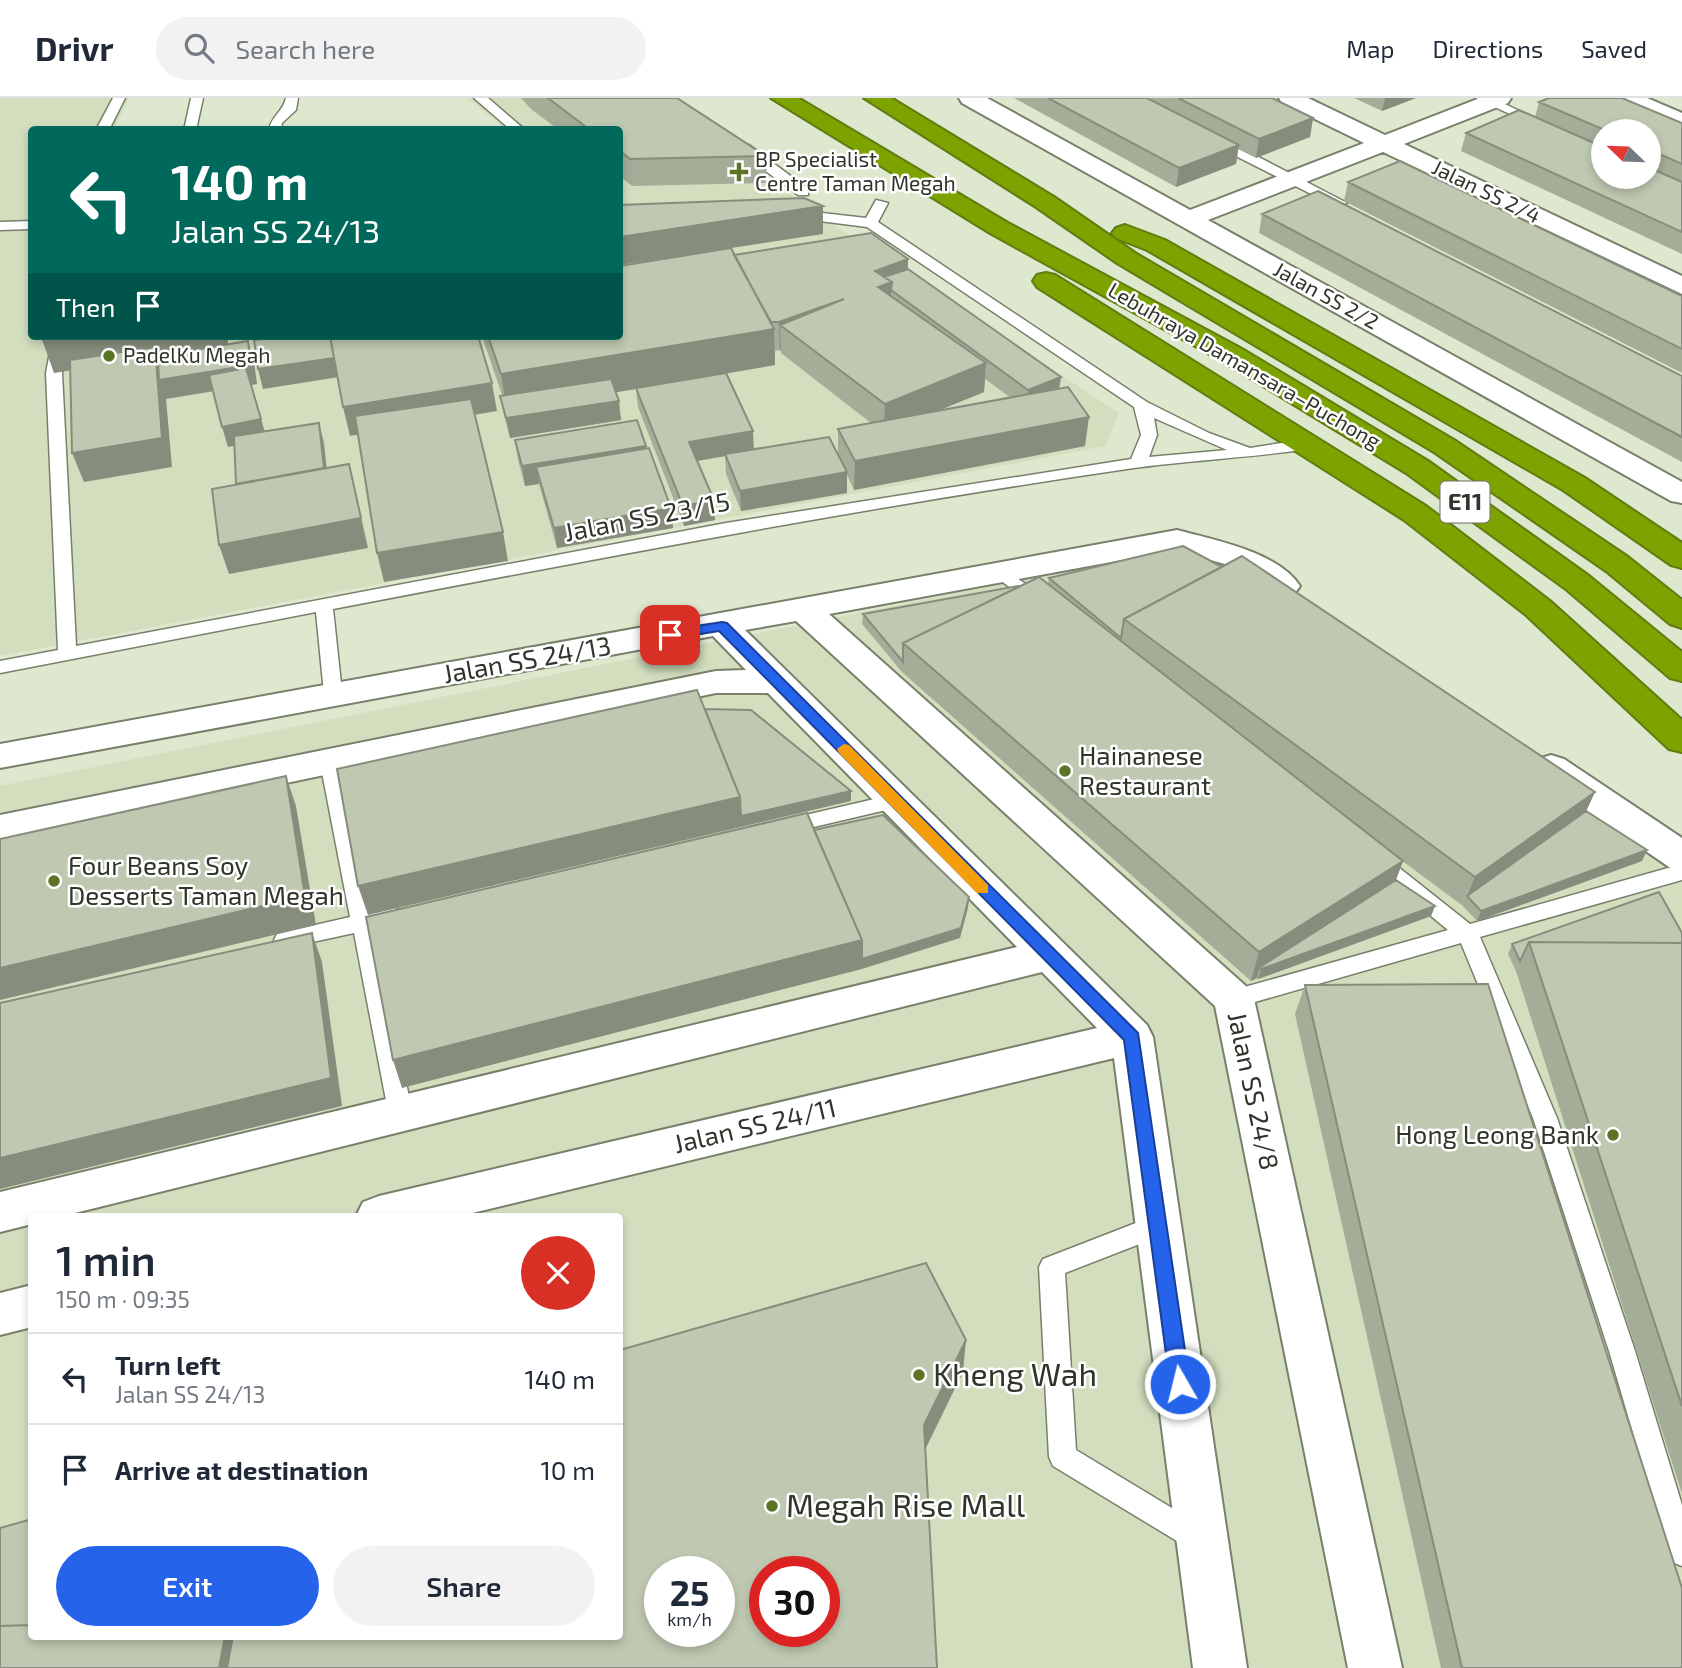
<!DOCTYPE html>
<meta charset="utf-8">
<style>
body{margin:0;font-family:"Exo 2",sans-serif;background:#f2f2f3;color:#1f2937;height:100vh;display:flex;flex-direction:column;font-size:26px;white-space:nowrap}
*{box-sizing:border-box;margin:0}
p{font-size:23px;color:#747a83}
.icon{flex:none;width:38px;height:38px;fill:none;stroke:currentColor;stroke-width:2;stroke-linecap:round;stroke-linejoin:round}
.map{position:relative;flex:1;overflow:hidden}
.sheet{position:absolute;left:28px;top:1115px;width:595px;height:427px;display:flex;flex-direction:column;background:#fff;border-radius:7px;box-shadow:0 4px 10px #0003}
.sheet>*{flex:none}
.hud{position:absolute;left:28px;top:28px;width:595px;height:214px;border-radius:7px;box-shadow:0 4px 10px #0003;background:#00695c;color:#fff;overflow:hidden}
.needle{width:46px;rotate:293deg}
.fabs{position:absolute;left:1591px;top:21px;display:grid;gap:14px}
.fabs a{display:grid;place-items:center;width:70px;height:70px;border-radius:50%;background:#fff;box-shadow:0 4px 10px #0003;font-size:35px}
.speed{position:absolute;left:644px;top:1458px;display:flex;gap:14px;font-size:35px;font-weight:700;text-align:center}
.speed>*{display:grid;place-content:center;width:91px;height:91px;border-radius:50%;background:#fff;box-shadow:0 4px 10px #0003;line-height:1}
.speed small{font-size:18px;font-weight:400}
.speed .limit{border:10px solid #d22;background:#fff;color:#111}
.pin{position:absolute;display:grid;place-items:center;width:60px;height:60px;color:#fff;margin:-30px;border-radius:14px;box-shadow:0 4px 10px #0006}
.me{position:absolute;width:77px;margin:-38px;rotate:352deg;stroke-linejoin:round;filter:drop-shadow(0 0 5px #0008)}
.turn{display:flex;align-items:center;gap:24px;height:147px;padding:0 28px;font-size:32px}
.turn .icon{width:91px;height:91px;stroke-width:2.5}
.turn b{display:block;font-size:49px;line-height:60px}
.then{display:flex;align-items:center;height:66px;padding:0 28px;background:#0003;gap:14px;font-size:26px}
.round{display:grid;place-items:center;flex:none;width:74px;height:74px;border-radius:37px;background:#f2f2f3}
.headline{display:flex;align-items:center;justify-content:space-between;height:119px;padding:0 28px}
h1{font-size:42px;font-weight:600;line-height:52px}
.cta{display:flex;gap:14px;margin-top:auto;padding:14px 28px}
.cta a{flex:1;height:80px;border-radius:42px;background:#2563eb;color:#fff;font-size:28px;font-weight:600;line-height:80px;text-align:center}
.cta a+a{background:#f2f2f3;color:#1f2937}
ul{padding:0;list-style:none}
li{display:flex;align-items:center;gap:21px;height:91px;padding:0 28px;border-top:2px solid #e0e1e3}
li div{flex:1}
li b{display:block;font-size:26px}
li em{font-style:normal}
header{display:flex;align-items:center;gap:42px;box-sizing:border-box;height:98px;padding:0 35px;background:#fff;border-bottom:2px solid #e0e1e3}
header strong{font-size:33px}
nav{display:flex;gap:38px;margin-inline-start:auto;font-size:24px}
.search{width:490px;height:63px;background:#f2f2f3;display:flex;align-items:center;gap:18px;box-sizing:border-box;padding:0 24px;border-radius:38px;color:#747a83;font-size:26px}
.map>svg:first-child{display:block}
.built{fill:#d2debe;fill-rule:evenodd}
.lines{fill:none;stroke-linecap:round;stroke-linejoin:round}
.service-casing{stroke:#77806a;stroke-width:3}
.minor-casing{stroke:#77806a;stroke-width:4}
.motorway-casing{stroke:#617c0f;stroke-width:4}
.service{fill:#fff;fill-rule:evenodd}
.minor{fill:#fff;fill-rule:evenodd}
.motorway{fill:#7ca300;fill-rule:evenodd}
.wall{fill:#a4ad98;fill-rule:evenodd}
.shaded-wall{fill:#868d7c}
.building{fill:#bfc9b1;stroke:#868d7c;stroke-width:2;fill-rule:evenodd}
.route{fill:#2563eb;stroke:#184099;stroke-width:2}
.slow{fill:#f59e0b}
.poi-dot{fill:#5c7426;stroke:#fff;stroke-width:2.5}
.labels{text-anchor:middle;stroke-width:5;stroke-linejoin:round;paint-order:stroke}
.far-poi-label{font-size:21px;fill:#30342a;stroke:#fff;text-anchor:start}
.far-street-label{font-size:21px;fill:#30342a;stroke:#fff}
.shield{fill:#fff;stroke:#6e716a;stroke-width:2}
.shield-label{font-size:24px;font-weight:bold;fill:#30342a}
.street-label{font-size:26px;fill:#30342a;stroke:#fff}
.poi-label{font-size:26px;fill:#30342a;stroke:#fff;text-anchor:start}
.near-poi-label{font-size:32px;fill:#30342a;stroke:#fff;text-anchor:start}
</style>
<header>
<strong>Drivr</strong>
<div class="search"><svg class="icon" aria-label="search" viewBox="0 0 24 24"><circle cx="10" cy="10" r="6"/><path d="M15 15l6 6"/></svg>Search here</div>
<nav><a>Map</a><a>Directions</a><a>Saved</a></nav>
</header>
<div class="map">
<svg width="1682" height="1570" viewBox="0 0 1682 1570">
<rect width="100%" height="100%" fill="#dee8cf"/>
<!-- built -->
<path class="built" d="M0 0H129L114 31 32 32V238H620V32L505 31 467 0H655L829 124 1119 315 1105 348 0 558Z
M1170 452 1206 459 1677 774 1682 784V1570H0V688ZM32 1118H620V1538H32ZM660 1474H719V1533H660ZM765 1474H824V1533H765Z"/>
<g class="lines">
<!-- service casing -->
<g class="service-casing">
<path id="service" d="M113 0H125L109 32H96Z
M191 0H203L196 32H184Z
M286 0H298L296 12 282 25 281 32H269C271 18 283 14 286 0Z
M474 0H488L525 32H511Z
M1476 0H1492L1547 26 1537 29Z
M1208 38H1218L1347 105 1335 108 1208 44Z
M739 47H749L808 91V97H798L739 53Z
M876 102 888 105 878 124 1147 304 1209 335 1250 350 1307 341 1315 346 1307 351C1249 360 1191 362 1134 370 866 409 600 460 333 511L342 595 333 601 324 595 316 514 0 575V563L58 552 46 275 53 238H67L62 275 76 548 726 425 1131 361 1141 337 1134 309 867 129 796 120 789 116 796 112 866 120ZM1154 320 1227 352 1149 359 1157 337Z
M32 123V131L0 132V124Z
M1002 470 1048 501 1051 505 1048 509H1036L996 479 993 475 996 471Z
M330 657 340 664 371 815 394 810 402 812 405 818 402 824 374 830 413 1018 409 1025 401 1028 393 1025 389 1018 354 835 285 850 277 848 274 842 277 836 285 834 350 819 320 664Z
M896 696 903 698 906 703 903 708 784 736 777 734 774 729 777 724 784 722Z
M1376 754 1383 757 1470 826 1682 766V782L1480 839 1557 1020 1635 1253 1682 1407V1468L1672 1464 1668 1454 1609 1253 1533 1020 1461 845 1234 910 1226 907 1223 901 1226 895 1234 892 1448 832 1369 767 1366 762 1369 757Z
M1159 1116 1168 1119 1171 1127 1168 1135 1065 1175 1076 1352 1210 1433 1214 1443 1210 1453 1200 1457 1053 1368 1049 1359 1039 1169 1043 1161Z"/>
</g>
<!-- minor casing -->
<g class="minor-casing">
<path id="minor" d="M959 0H987L1190 112 1364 45 1282 5 1279 0H1308L1385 37 1480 0H1511L1508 5 1404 46 1682 178V196L1383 54 1208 122 1682 384V405L1671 403 962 5Z
M1617 0H1647L1682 15V30L1620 5Z
M1177 432C1215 442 1278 454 1300 488L1295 495 1284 498 1273 495 1235 469 1176 452 829 516 1248 890 1254 901 1402 1570H1348L1215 908 796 523 745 532 1147 927 1153 939 1247 1570H1193L1114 960 460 1118H356L363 1104 379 1098 1097 930 1042 874 63 1118H32V1126L0 1134V1094L1017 849 768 595H716L0 745V717L716 573 746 572 713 538 0 670V646Z
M1551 657 1564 661 1682 740V773L1669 769 1538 679 1533 670 1538 661Z
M32 1187V1229L0 1237V1195Z"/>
</g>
<!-- motorway casing -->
<g class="motorway-casing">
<path id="motorway" d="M771 0H798L1008 125 1242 251 1428 363 1589 478 1682 554V583L1670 580 1567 492 1406 375 1222 263 990 135Z
M864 0H891L1054 99 1135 155 1454 342 1628 459 1682 502V530L1670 526 1606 473 1434 354 1117 165 1036 109Z
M1125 127 1165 142 1585 380 1682 445V470L1671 467 1563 392 1147 152 1116 140 1112 135 1116 130Z
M1046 175 1055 177 1426 408 1550 503 1682 622V654L1669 651 1526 517 1404 422 1037 189 1033 183 1037 177Z"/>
</g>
<!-- service -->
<use href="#service" class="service"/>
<!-- minor -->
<use href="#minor" class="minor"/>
<!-- motorway -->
<use href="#motorway" class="motorway"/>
</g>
<!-- wall -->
<path class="wall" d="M521 0H677L766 58 767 85 632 88 620 78V32H559L531 11Z
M1014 0H1272L1313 20 1310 39 1256 60 1238 51 1236 66 1176 89Z
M1354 0H1416L1382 13Z
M1539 4 1682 25V156L1461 53 1466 35 1535 19ZM1603 33H1648V79H1603Z
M1348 84 1682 198V275L1344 103Z
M1262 116 1682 278V364L1259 135Z
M734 157 908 161V171L1059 291 1085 348 854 392 847 377V395L741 413 726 376 725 358 697 363 715 422 684 428 638 309 636 291 616 294 621 322 510 340 504 317 500 298 502 297 482 238H620ZM781 252V255L871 325 838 331V356L754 351 726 275 775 267V253ZM985 281 1011 300 937 313 984 294Z
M515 342 646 348 671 410 673 430 557 450 539 386 525 388 518 362Z
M1049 480 1595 694 1586 713 1647 752 1642 763 1477 823 1463 808 1393 756 1403 763 1396 782 1435 808 1431 818 1258 881 1257 880 1251 883 902 574 862 526 863 516 1019 489 1048 486Z
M1682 835V1396L1516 873 1508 856 1512 846Z
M1305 887 1682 1570H1441L1295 916Z"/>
<!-- shaded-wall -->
<path class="shaded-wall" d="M1385 0H1416L1382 13Z
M1313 20 1310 39 1256 60 1259 41Z
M1239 47 1236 66 1176 89 1179 70Z
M823 108V136L620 167V139Z
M908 161 907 189 891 192V213L878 189 875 173Z
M844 201 780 227 781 252 780 253 779 224Z
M774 231 775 267 507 313 501 276Z
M44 238H228V248L248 243 254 263 257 286 251 287 267 341 228 349 222 329 251 287 166 301 172 369 84 384 72 355 156 259 54 275 41 239Z
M334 259 339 279 263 291 258 271Z
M986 265 984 294 884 335 885 306Z
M1061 279 1058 299 1027 312 1028 292Z
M492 285 497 313 350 338 343 309Z
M619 303 621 322 510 340 506 320Z
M1089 319 1085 348 854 392 855 363Z
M319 325 324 345 329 393 236 386Z
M753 333 754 353 691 364 689 344Z
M646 348 648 368 536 369 539 386 525 388 522 368Z
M349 366 368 450 229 476 219 447Z
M847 374V395L741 413 740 393Z
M714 402 715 422 684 428 683 408Z
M671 410 673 430 557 450 554 430Z
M503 434 508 463 384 484 377 455Z
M286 678 296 708 316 827 0 902V870Z
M851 693V703L368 817 358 788 740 699Z
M1595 694 1581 724 1467 798 1463 808 1475 779Z
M1647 752 1642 763 1477 823 1481 813Z
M1403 763 1392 792 1435 808 1431 818 1258 881 1261 871 1260 869 1257 880 1251 883 1259 854Z
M969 799 968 810 960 840 862 871 402 990 393 962Z
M312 835 322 864 342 1008 0 1091V1060Z
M966 1242 963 1274 922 1358 924 1327Z
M225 1538H244L253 1570H219Z"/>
<!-- building -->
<path class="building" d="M548 0H677L766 58 630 61 620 53V32H590Z
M1048 0H1147L1239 47 1179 70Z
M1178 0H1272L1313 20 1259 41Z
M1549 0H1622L1682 25V66L1648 51V33H1607L1539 4Z
M1519 12 1603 49V79H1648V69L1682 84V134L1466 35Z
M1400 63 1682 198V251L1348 84Z
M1318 93 1682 278V339L1262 116Z
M804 100 823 108 620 139V107Z
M871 135 908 161 875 173 892 184 878 189 986 265 885 306 780 227 844 201 779 224H771L734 157Z
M731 150 774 231 501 276 488 238H620V168Z
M908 171 1061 279 1028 292 891 192 892 184 884 179Z
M282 238H330L334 260 258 271 254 242Z
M330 238H478L492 285 343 309Z
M248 243 251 267 159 282 158 258Z
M155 249 162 340 72 355 70 262Z
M246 270 261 321 222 329 209 277Z
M726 275 753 333 689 344 714 402 683 408 636 290Z
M611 281 619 303 506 320 500 298Z
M1068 289 1089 319 855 363 838 331Z
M471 301 503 434 377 455 355 318Z
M637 322 646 348 522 368 515 342Z
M319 325 324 370 236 386 234 338Z
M829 339 847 374 740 393 725 356Z
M649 350 671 410 554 430 536 369Z
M349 366 361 420 219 447 212 391Z
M1183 448 1222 469 1124 521 1121 540 1049 480Z
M1242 458 1595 694 1475 779 1124 521Z
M1039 479 1403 763 1259 854 903 545Z
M1018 488 1019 489 903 545V564L863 516Z
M697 592 740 699 358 788 337 671Z
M705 611 751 612 851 693 741 718 740 699Z
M286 678 305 798 0 870V741Z
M1586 713 1647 752 1481 813 1467 798Z
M807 715 862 842 393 962 366 819Z
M883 717 969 799 961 830 862 861V842L814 732Z
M1396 782 1435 808 1261 871 1260 869Z
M1659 794 1682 835V845L1529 844 1520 863 1512 846Z
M312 835 331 980 0 1060V905Z
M1529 844 1682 845V1308Z
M1488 886 1682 1490V1570H1462L1305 887Z
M926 1165 966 1242 924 1327 937 1570H227L233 1538H620V1252ZM660 1474H719V1533H660ZM765 1474H824V1533H765Z
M32 1421V1527L0 1528V1430Z
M32 1527V1538H225L219 1570H0V1528Z"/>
<!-- route -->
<path class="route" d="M722 524 727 525 1138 935 1190 1286 1187 1292 1180 1295 1173 1292 1170 1286 1124 942 719 533 670 541 663 537 670 532Z"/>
<!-- slow -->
<path class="slow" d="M844 646 849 647 988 787V795H977L839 655 837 651Z"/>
<!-- markers -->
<g class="poi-dot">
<path d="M735.5 63.5h7v7h7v7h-7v7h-7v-7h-7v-7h7z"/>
<circle cx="109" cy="258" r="7"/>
<circle cx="1065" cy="673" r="7"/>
<circle cx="54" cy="783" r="7"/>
<circle cx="1613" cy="1037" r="7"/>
<circle cx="919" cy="1277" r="7"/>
<circle cx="772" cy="1408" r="7"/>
</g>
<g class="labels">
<!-- far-poi labels -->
<g class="far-poi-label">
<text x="755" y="69">BP Specialist<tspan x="755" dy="24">Centre Taman Megah</tspan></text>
<text x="123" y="265">PadelKu Megah</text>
</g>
<!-- far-street labels -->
<g class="far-street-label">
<text transform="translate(1486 94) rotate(26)" y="7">Jalan SS 2/4</text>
<text transform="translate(1326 198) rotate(29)" y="7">Jalan SS 2/2</text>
<text transform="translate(1244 268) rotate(30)" y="7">Lebuhraya Damansara–Puchong</text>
</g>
<!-- shield labels -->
<rect class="shield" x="1440.5" y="383.5" width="49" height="41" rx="5"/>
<g class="shield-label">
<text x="1465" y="412">E11</text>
</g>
<!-- street labels -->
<g class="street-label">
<text transform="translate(647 419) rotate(-11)" y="9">Jalan SS 23/15</text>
<text transform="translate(527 562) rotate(-10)" y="9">Jalan SS 24/13</text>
<text transform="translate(1253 993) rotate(78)" y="9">Jalan SS 24/8</text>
<text transform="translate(755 1028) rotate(-13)" y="9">Jalan SS 24/11</text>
</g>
<!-- poi labels -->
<g class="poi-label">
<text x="1079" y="667">Hainanese<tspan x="1079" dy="30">Restaurant</tspan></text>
<text x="68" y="777">Four Beans Soy<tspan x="68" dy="30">Desserts Taman Megah</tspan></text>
<text x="1599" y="1046" text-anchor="end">Hong Leong Bank</text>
</g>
<!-- near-poi labels -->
<g class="near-poi-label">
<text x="933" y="1288">Kheng Wah</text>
<text x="786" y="1419">Megah Rise Mall</text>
</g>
</g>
</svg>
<div class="fabs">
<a><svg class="needle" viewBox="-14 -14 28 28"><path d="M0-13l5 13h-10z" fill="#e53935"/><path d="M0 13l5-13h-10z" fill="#747a83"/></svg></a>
</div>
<div class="speed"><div>25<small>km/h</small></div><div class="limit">30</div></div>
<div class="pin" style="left:670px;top:537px;background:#d93025"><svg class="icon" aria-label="arrive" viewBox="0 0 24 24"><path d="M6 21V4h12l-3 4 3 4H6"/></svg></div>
<svg class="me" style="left:1180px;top:1286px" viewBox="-20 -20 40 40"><circle r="17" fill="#2563eb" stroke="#fff" stroke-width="3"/><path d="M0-11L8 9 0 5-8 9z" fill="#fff"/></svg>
<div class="hud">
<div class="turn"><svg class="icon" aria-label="left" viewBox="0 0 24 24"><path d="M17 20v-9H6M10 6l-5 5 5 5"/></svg><div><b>140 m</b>Jalan SS 24/13</div></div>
<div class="then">Then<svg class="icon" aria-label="arrive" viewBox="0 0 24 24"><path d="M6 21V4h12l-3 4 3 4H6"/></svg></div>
</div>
<section class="sheet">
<div class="headline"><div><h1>1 min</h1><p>150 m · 09:35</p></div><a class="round" style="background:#d93025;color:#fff"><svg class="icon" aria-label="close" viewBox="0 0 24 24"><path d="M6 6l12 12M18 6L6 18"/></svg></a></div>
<ul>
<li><svg class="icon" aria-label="left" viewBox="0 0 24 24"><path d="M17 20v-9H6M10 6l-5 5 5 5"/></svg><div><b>Turn left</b><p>Jalan SS 24/13</p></div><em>140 m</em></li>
<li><svg class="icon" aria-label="arrive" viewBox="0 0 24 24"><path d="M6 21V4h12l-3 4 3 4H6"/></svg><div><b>Arrive at destination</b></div><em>10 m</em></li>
</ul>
<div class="cta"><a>Exit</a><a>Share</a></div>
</section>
</div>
